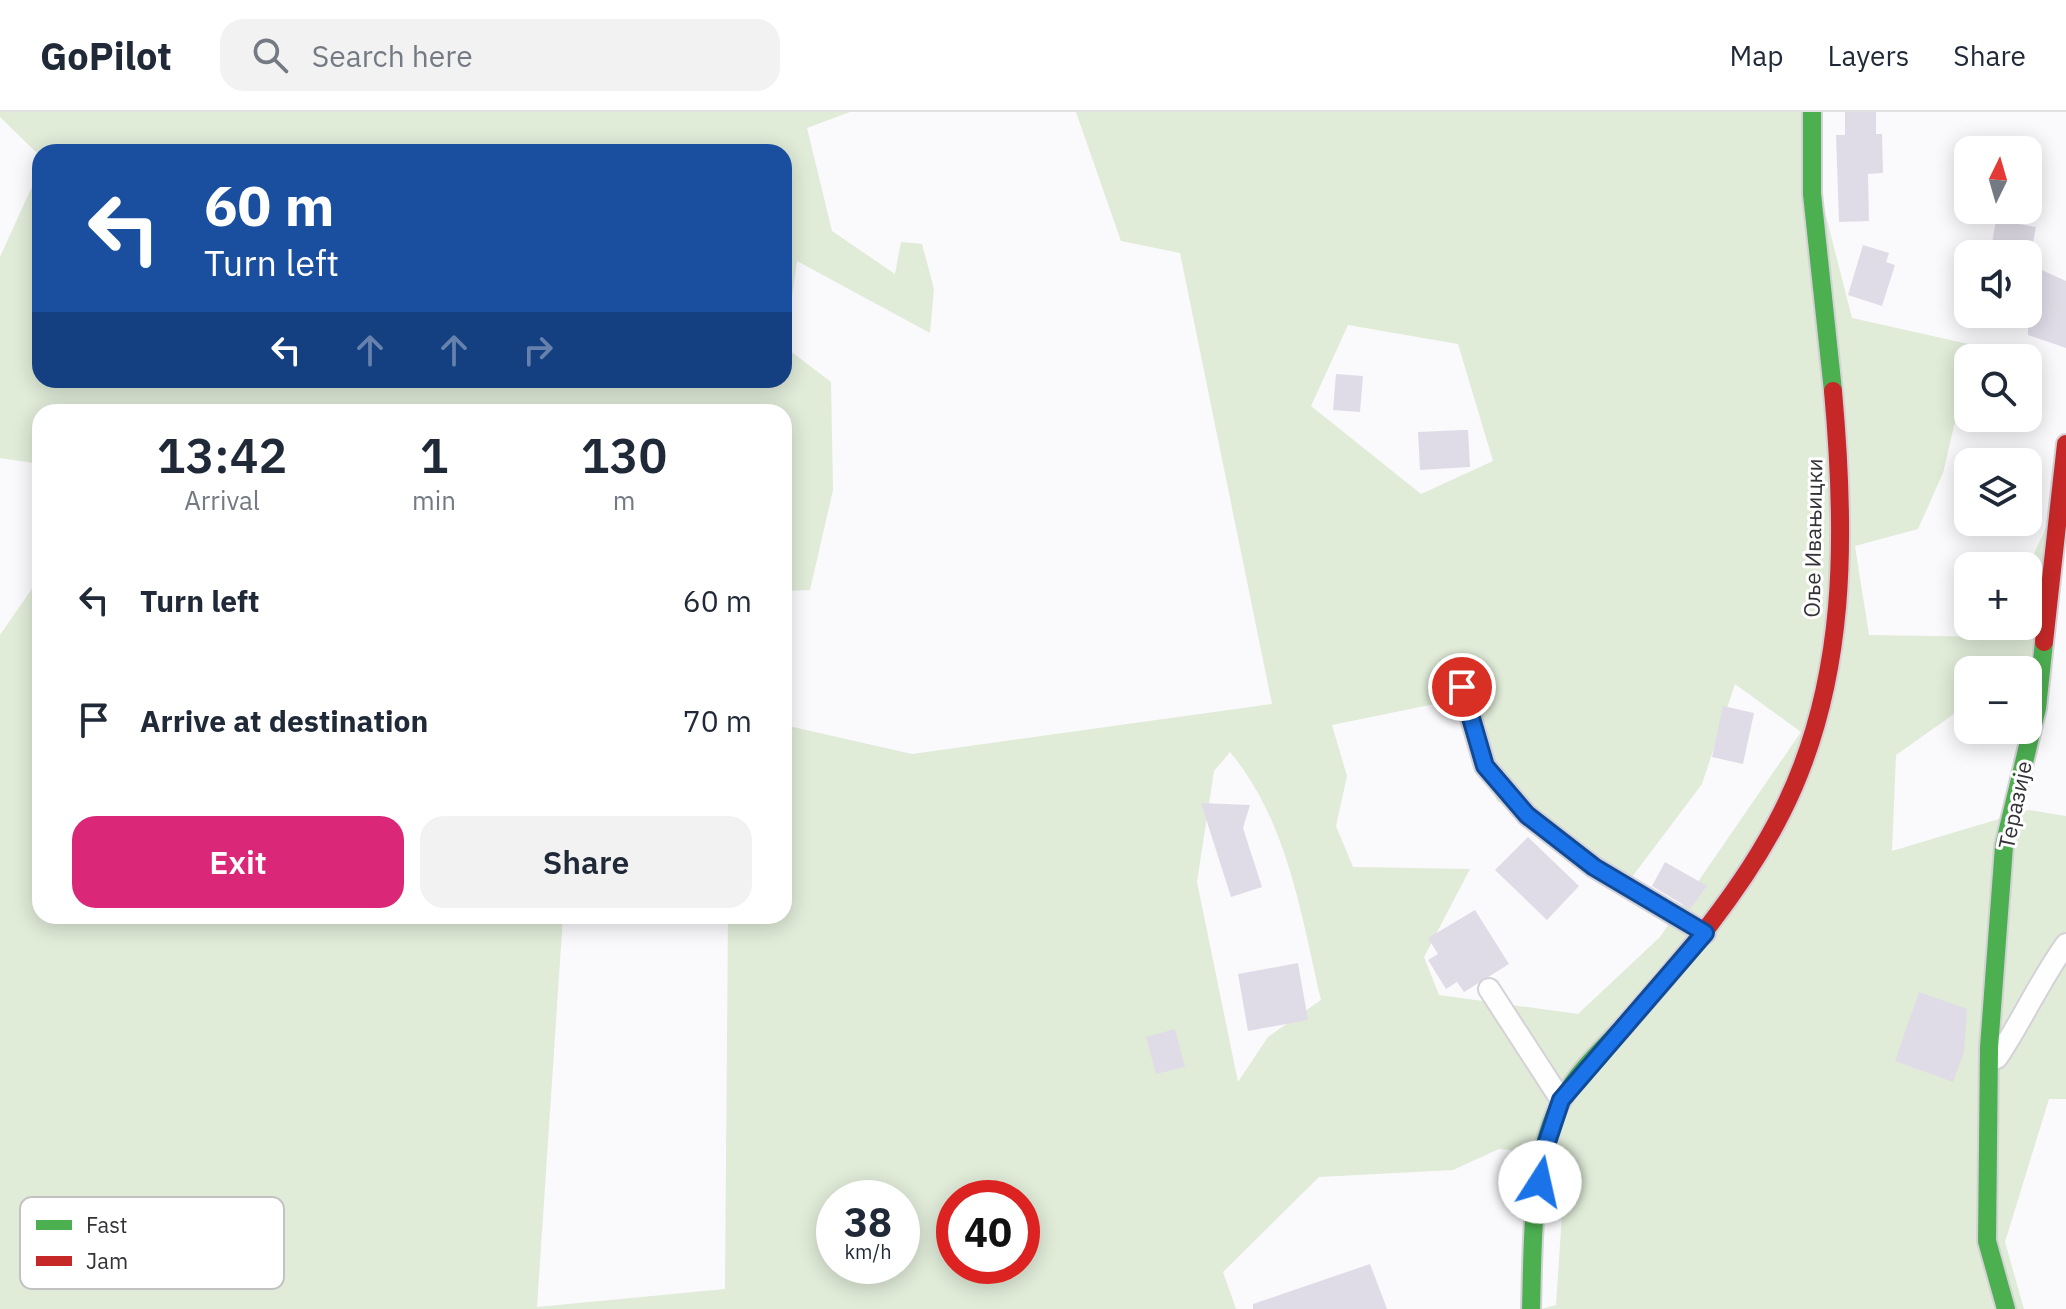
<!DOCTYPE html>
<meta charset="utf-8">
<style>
body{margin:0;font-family:"IBM Plex Sans",sans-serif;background:#f2f2f3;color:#1f2937;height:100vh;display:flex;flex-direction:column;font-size:30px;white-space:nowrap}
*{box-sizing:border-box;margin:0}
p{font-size:26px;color:#747a83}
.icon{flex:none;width:44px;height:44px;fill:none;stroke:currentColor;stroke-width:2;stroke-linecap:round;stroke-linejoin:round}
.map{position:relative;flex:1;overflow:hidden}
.drawer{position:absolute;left:32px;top:292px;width:760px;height:520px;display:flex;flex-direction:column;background:#fff;border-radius:24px;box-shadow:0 4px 20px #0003}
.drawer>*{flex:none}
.hud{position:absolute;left:32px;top:32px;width:760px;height:244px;border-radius:24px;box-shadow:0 4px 20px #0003;background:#1a4fa0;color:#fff;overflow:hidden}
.needle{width:52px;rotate:5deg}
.controls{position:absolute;left:1954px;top:24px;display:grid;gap:16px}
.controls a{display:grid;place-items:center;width:88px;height:88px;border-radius:16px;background:#fff;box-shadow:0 4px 20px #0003;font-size:40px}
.speed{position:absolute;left:816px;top:1068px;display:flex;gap:16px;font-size:40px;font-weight:700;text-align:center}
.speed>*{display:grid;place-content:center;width:104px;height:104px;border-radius:50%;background:#fff;box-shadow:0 4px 20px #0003;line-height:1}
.speed small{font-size:20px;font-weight:400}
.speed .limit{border:12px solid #d22;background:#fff;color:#111}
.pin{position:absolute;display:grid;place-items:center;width:68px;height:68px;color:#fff;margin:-34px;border:4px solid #fff;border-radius:50%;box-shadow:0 2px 8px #0007}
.me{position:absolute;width:88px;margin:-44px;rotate:10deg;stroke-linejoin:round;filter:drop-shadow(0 0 6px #0008)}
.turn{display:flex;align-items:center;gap:28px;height:168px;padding:0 40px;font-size:36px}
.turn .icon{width:104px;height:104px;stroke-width:2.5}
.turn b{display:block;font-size:56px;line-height:68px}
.lanes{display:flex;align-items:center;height:76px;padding:0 40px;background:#0003;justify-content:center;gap:40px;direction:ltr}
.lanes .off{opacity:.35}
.eta{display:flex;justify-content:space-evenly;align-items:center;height:136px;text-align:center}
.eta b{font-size:48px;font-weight:600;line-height:56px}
.cta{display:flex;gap:16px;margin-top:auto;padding:16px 40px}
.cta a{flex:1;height:92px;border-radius:24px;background:#db2777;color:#fff;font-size:32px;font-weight:600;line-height:92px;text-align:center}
.cta a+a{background:#f2f2f3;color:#1f2937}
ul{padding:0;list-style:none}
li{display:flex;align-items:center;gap:24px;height:120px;padding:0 40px}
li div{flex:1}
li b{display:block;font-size:30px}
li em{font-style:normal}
header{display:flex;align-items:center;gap:48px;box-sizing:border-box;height:112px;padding:0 40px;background:#fff;border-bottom:2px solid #e0e1e3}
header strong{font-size:38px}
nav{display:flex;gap:44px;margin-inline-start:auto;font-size:28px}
.search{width:560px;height:72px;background:#f2f2f3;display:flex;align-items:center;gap:20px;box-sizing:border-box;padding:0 28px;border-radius:24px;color:#747a83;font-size:30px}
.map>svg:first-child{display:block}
.green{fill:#e0ebd8;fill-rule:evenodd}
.building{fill:#e0dce7}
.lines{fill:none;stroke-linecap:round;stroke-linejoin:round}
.lane-casing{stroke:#d4d2d7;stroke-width:24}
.fast-casing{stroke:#d4d2d7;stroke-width:22}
.jam-casing{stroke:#d4d2d7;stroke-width:22}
.lane{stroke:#fefeff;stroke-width:20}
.fast{stroke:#4caf50;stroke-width:18}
.jam{stroke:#c62828;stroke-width:18}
.route-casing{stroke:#114b97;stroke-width:20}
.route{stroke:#1a73e8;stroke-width:14}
.labels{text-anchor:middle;stroke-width:6;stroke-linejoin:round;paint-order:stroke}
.street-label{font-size:22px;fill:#333237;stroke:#fff}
.key{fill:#fff;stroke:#c2c2c3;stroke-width:2}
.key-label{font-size:22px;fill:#333237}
</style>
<header>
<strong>GoPilot</strong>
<div class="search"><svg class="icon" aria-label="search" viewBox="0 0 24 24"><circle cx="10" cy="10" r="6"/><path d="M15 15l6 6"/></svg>Search here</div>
<nav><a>Map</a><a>Layers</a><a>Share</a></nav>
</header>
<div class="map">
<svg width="2066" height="1197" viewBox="0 0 2066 1197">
<rect width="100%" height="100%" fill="#faf9fc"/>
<!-- green -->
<path class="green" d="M0 0H850L807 16 832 119 895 162 901 130 922 132 934 177 930 221 797 149 785 235 831 270 833 378 810 478 784 479V300H40V352L0 346V145L40 57V268H784V40H40V44L0 5Z
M1076 0H1814L1815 61 1852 206 1973 233 1943 361 1918 417 1855 434 1869 523 1996 525 2001 514H2028V455L2066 371 2028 558H1968V608L1954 602 1896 643 1892 739 2029 698 2066 704V987H2049L2005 1130 2024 1197H1541L1556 1193 1566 1043 1499 1037 1453 1058 1319 1065 1223 1160 1236 1197H0V523L40 465V804H563L537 1195 725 1177 728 804H784V613L912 642 1272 592 1180 141 1121 129ZM1348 213 1458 232 1493 349 1421 382 1311 294ZM1735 572 1801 620 1660 825 1578 902 1439 883 1424 845 1470 757 1353 755 1336 714 1347 664 1332 613 1454 588 1497 689 1632 765 1702 672ZM1230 640C1288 710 1301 802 1321 888L1268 925 1238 970 1197 770 1214 659ZM834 1086H902V1154H834ZM954 1086H1022V1154H954Z"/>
<!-- building -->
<path class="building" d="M1845 0H1876V22H1882L1883 61 1868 62 1869 109 1839 110 1836 23H1845Z
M1996 108 2036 115 2030 145 1991 137Z
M1863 133 1889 141 1886 150 1895 153 1882 194 1848 183Z
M2028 152 2066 169V236L2028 223Z
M1336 262 1363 264 1360 300 1333 298Z
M1463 318H1468L1470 355 1420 358 1418 320Z
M1723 594 1754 601 1743 652 1712 645Z
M1201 691 1250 693 1243 716 1262 775 1231 785Z
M1528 725 1579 774 1547 808 1495 758Z
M1665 750 1707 774 1690 797 1652 774Z
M1475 798 1509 852 1464 880 1457 870 1446 877 1428 848 1438 842 1428 826Z
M1298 851 1308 908 1248 919 1238 862Z
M1919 880 1967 897 1964 940 1953 970 1895 949Z
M1175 917 1185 955 1156 962 1146 925Z
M1370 1152 1387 1197H1253V1192Z"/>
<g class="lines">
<!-- lane casing -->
<g class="lane-casing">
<path id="lane" d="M1462 575 1485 654 1527 703 1594 755 1705 821
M1489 877 1561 988
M1997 946C2022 909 2040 868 2066 832"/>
</g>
<!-- fast casing -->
<g class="fast-casing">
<path id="fast" d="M1812 0V82L1833 279
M1531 1197C1533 1134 1530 1039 1564 985 1579 958 1603 937 1624 914
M2006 1197 1987 1129 1989 936 2004 734 2037 596 2044 530"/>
</g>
<!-- jam casing -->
<g class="jam-casing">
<path id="jam" d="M2044 530 2066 332
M1624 914C1682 848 1742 780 1782 700 1848 569 1846 422 1833 279"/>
</g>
<!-- lane -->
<use href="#lane" class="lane"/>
<!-- fast -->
<use href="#fast" class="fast"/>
<!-- jam -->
<use href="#jam" class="jam"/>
</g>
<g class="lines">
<!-- route casing -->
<g class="route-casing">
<path id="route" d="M1462 575 1485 654 1527 703 1594 755 1705 821 1561 988 1542 1045 1540 1070"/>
</g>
<!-- route -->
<use href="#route" class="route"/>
</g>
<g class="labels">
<!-- street labels -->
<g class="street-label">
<text transform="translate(1813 426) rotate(-89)" y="8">Оље Ивањицки</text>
<text transform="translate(2015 693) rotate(-78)" y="8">Теразије</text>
</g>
</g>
<!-- legend -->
<rect x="20" y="1085" width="264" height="92" rx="12" class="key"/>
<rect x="36" y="1108" width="36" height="10" fill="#4caf50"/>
<rect x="36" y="1144" width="36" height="10" fill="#c62828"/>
<g class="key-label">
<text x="86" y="1121">Fast</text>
<text x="86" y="1157">Jam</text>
</g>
</svg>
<div class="controls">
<a><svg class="needle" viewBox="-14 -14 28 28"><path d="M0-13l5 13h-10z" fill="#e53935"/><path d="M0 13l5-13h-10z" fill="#747a83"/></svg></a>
<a><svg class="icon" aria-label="sound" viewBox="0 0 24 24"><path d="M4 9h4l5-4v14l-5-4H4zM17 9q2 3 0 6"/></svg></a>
<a><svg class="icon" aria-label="search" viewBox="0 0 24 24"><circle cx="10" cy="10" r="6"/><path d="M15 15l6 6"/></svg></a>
<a><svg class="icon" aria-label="layers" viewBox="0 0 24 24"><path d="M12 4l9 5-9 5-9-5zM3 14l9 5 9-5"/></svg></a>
<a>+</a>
<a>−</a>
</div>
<div class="speed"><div>38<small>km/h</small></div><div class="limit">40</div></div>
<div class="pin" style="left:1462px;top:575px;background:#d93025"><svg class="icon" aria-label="arrive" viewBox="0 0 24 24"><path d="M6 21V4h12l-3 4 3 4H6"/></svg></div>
<svg class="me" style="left:1540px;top:1070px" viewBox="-20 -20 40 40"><circle r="19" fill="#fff"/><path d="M0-13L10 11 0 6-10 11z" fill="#1a73e8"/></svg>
<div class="hud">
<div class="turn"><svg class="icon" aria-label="left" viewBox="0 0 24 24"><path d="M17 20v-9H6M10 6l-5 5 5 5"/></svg><div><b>60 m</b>Turn left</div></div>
<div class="lanes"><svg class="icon" aria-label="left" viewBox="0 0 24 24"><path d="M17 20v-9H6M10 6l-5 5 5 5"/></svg><svg class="icon off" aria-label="ahead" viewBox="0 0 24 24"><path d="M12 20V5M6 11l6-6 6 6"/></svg><svg class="icon off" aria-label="ahead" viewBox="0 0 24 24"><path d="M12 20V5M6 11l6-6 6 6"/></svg><svg class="icon off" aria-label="right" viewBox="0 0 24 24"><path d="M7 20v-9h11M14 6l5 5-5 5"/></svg></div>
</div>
<section class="drawer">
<div class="eta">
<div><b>13:42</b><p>Arrival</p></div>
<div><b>1</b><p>min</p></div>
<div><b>130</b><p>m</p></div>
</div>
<ul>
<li><svg class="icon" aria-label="left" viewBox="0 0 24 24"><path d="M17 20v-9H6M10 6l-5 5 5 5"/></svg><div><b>Turn left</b></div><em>60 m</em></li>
<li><svg class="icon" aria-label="arrive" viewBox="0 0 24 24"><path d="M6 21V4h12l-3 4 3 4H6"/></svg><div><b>Arrive at destination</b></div><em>70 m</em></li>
</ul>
<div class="cta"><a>Exit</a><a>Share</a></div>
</section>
</div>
